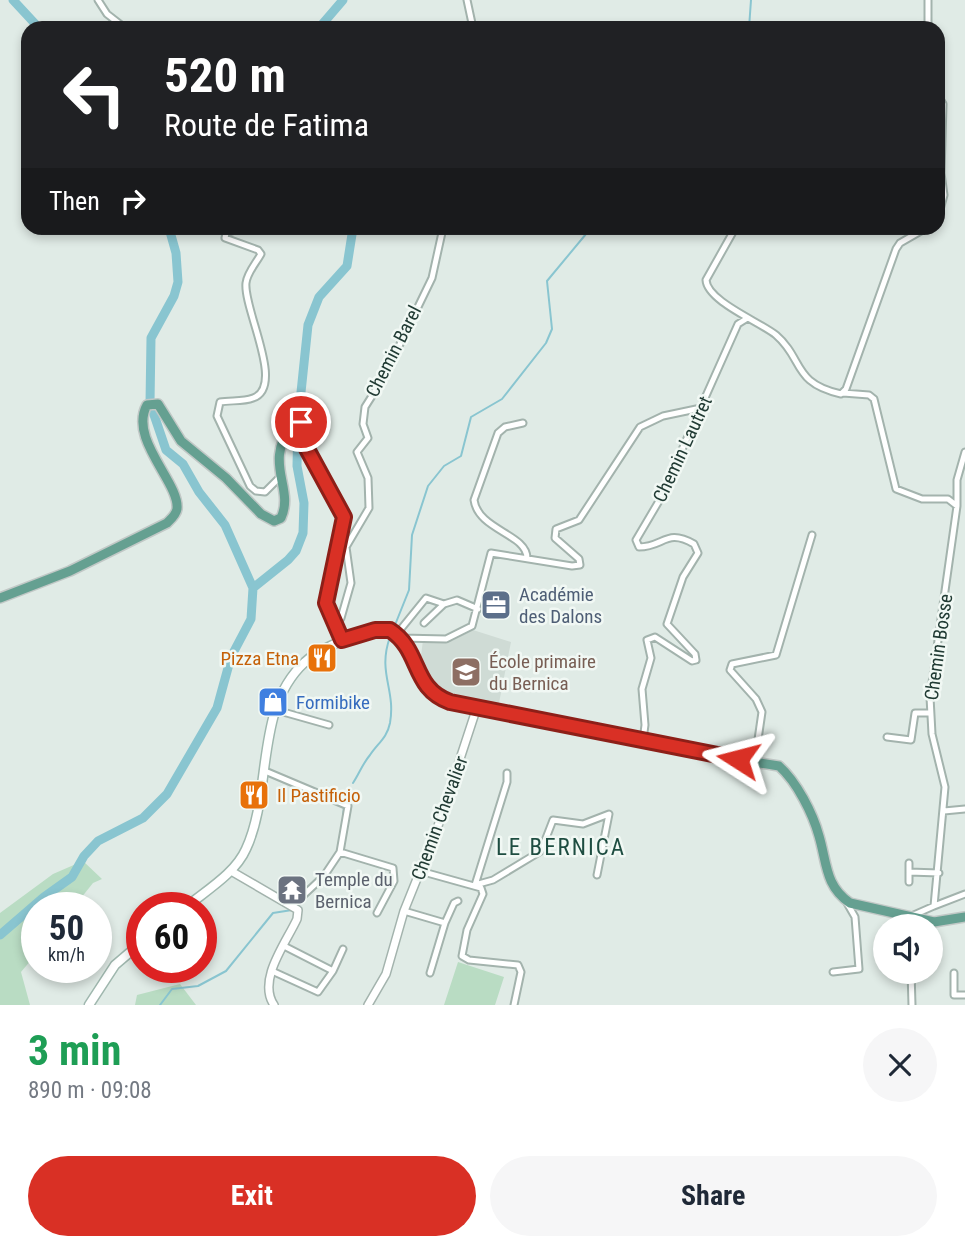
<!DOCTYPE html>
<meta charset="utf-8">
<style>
body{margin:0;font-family:"Roboto Condensed",sans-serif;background:#f6f6f7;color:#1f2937;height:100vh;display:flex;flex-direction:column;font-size:26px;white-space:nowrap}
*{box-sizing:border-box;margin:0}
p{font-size:23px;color:#747a83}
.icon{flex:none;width:38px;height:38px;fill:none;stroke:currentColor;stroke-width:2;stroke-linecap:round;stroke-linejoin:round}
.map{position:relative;height:1005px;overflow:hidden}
.details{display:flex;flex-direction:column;background:#fff;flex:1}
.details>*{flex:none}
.guide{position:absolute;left:21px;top:21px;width:924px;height:214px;border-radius:21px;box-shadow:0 4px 10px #0003;background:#202124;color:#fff;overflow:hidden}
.buttons{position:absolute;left:873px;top:914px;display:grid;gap:14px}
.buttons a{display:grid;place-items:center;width:70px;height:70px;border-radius:50%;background:#fff;box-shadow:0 4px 10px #0003;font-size:35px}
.speed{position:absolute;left:21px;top:892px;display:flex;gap:14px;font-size:35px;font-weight:700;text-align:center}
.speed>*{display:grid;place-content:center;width:91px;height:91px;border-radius:50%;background:#fff;box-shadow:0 4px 10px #0003;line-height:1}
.speed small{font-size:18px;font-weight:400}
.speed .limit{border:10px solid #d22;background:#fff;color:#111}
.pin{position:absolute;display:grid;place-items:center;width:60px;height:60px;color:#fff;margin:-30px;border:4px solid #fff;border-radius:50%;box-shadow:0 2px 7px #0007}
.me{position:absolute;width:77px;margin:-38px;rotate:279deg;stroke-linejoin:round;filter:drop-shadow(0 0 5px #0008)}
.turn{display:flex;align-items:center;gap:24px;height:147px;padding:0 28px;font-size:32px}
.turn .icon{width:91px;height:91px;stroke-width:2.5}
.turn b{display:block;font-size:49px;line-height:60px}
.then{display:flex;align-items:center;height:66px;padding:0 28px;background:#0003;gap:14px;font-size:26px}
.round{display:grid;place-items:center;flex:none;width:74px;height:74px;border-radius:37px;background:#f6f6f7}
.headline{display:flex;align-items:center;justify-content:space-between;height:119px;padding:0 28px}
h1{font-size:42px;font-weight:700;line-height:52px;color:#1e9e55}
.action{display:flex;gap:14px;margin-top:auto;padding:14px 28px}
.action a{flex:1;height:80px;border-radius:42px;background:#d93025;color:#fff;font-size:28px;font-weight:700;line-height:80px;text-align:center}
.action a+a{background:#f6f6f7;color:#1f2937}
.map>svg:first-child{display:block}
.built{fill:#cfdbd5}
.green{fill:#b9dcc3}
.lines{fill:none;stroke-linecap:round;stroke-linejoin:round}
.stream{stroke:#89c5d0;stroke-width:2}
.river{stroke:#89c5d0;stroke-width:9}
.minor-casing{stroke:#a3b3ad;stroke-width:9}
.tertiary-casing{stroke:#a3b3ad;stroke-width:10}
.secondary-casing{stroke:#9fb7ae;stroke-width:11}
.primary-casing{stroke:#c1c8c6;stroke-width:12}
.minor{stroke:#fff;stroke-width:5}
.tertiary{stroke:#fff;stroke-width:7}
.secondary{stroke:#fff;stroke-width:8}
.primary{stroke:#65a091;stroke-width:9}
.route-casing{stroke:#8d1f18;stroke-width:18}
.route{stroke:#d93025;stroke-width:12}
.labels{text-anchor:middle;stroke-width:5;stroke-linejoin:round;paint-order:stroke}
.street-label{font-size:19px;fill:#213b34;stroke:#f1f8f4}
.service-label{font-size:19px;fill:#4e5e75;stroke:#f1f8f4;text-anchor:start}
.food-label{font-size:19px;fill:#c56008;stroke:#f1f8f4;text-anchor:end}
.education-label{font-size:19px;fill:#785e54;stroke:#f1f8f4;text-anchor:start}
.shop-label{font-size:19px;fill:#366cbe;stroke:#f1f8f4;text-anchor:start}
.worship-label{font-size:19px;fill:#5b616d;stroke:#f1f8f4;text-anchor:start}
.quarter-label{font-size:23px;letter-spacing:2px;fill:#1e4d41;stroke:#f1f8f4}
</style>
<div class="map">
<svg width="965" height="1005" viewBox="0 0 965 1005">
<rect width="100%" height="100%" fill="#e0ebe6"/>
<!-- built -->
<path class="built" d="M473 630 511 642 498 708 442 696 432 688 421 656 423 640 452 641Z"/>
<!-- green -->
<path class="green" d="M83 861 102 879 93 883 73 908H37V953L21 972 30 1005H0V913L53 874Z
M458 962 504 977 495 1005H444Z
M180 984 196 1005H135L137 995Z"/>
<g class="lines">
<!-- stream -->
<path class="stream" d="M749 28 751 0
M395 625 409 590 412 535 428 486 444 466 461 456 471 417 502 399 546 343 552 329 547 281 591 228
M353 783C359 774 363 763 370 755 378 743 387 738 390 723 396 689 377 673 390 637
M347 801 351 789
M343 817 344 807
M319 884 333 867
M160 1005 172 989 198 986 226 971 273 913 292 910"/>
<!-- river -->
<path class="river" d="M13 0 39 28
M319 28 343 0
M169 228 176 253 178 282 174 296 151 338 150 403 166 450 183 464 199 492 225 525 253 588
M0 935 44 897 72 877 84 856 98 841 143 818 167 794 217 708 231 657 251 619 253 588 288 560 296 551 303 533 304 503 297 466 298 421 308 325 319 297 347 266 353 228"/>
<!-- minor casing -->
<g class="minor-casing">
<path id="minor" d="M98 0 107 14 125 28
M467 0 473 28
M928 28V0
M938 96 943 104 941 173 944 195 938 217
M241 228 226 233 225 238 258 250 261 254C256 263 247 273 246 283 243 309 286 387 253 398 243 402 230 400 220 402L217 416 250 486 256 491 265 492 279 478
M733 232 706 280C707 301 760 322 776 335 804 359 792 383 841 394L846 389 896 249 900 243 926 228
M843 393 869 395 874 399 896 489 922 499H948L957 506 930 697 932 734 945 787 934 906 909 917V926
M523 423 505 427 498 433 474 500C478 530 527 534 527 558
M957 506V480L965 452
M424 623 444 604 457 600 478 609
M336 624 341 618 351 583 346 547 369 508 368 478 357 452 368 438 363 424 365 407 384 377 432 278 443 228
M396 635 426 598 444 604
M401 638 446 639 472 626 491 553 572 566 580 565 579 559 555 538 556 529 579 520 640 427 663 416 701 408
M276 710 329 725
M887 737 911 740 915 713H929
M643 740 645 725 642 689 651 658 647 640 655 637 692 661 696 660 695 654 667 624 683 577 698 553 694 544C666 528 664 547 639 547L636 540 659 501 738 324 746 319
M755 760 762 712 756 699 730 670 732 664 776 655 812 535
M265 771 348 806 340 852 324 876 293 905
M944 811 965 809
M340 852 393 868 394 881 377 913
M420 871 481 888 483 894 467 930 462 956 469 960 518 965 521 972 514 1005
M909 872 939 873
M909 882V863
M475 885 493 880 541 851 553 820 583 824 609 814 597 875
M475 885 507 782V773
M934 906 965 894
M404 911 445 923 430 973
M445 923 454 903 458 901
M272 971 318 992 333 971 284 946
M333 971 343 949
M911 971 912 1005
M833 972 859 969 855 917 847 903
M954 973V995H965"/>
</g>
<!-- tertiary casing -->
<g class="tertiary-casing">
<path id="tertiary" d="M231 871 298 910 297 919C286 943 257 980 274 1005
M368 1005 386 974 404 911 437 829 477 707"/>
</g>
<!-- secondary casing -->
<g class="secondary-casing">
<path id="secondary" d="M185 908C205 891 235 874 246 849 273 791 254 708 305 662 315 652 330 647 342 640
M89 1005 115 965 142 942"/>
</g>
<!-- primary casing -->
<g class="primary-casing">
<path id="primary" d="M0 598 70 571 167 523C171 519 176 515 177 509 180 483 128 439 147 405L158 404 181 441 226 478 261 514 274 521 281 518C295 487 262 464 293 423L301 422 305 426 307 449 344 517 326 603 342 640 375 630 393 632 408 648 426 689 450 702 618 734 710 755 779 766C797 782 813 814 819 836 827 863 825 886 850 903L934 922 965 917"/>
</g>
<!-- minor -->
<use href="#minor" class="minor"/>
<!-- tertiary -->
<use href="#tertiary" class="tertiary"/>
<!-- secondary -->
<use href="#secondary" class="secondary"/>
<!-- primary -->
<use href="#primary" class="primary"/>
</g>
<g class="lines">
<!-- route casing -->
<g class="route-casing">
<path id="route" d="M301 422 305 426 307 449 344 517 326 603 342 640 375 630H390C422 651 411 688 450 702L738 759"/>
</g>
<!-- route -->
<use href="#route" class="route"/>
</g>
<!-- icons -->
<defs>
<g id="office-square" transform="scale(1.575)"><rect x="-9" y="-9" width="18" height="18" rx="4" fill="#5c6f8a" stroke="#f1f8f4"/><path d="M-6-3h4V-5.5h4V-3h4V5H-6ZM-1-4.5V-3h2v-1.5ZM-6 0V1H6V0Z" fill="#fff"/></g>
<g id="restaurant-square" transform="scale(1.575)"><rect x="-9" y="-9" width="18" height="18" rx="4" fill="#e8710a" stroke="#f1f8f4"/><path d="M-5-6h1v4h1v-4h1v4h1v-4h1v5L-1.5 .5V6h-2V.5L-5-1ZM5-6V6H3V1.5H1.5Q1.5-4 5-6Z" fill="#fff"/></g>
<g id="school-square" transform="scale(1.575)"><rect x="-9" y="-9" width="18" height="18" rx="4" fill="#8d6e63" stroke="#f1f8f4"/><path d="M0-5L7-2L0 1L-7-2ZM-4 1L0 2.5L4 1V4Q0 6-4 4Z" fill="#fff"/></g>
<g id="shop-square" transform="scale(1.575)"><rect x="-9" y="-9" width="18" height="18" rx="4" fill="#3f7fe0" stroke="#f1f8f4"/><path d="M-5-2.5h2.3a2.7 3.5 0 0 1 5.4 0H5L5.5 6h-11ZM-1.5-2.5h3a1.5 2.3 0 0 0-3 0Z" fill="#fff"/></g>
<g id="temple-square" transform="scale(1.575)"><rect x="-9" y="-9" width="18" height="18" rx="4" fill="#6b7280" stroke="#f1f8f4"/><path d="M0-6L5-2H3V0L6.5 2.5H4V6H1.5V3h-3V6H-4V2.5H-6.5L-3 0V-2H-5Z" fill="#fff"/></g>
</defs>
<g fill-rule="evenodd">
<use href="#office-square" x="496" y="605"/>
<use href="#restaurant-square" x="322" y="658"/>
<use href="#school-square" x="466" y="672"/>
<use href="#shop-square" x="273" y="702"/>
<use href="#restaurant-square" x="254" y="795"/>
<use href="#temple-square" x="292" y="890"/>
</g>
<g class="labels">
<!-- street labels -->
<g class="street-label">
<text transform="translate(393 351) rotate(-63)" y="7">Chemin Barel</text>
<text transform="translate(682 449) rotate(-65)" y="7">Chemin Lautret</text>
<text transform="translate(938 647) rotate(-82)" y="7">Chemin Bosse</text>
<text transform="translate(439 818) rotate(-70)" y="7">Chemin Chevalier</text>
</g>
<!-- service labels -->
<g class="service-label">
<text x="519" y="601">Académie<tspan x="519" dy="22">des Dalons</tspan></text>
</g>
<!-- food labels -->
<g class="food-label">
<text x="299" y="665">Pizza Etna</text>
<text x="277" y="802" text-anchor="start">Il Pastificio</text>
</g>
<!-- education labels -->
<g class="education-label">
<text x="489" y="668">École primaire<tspan x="489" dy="22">du Bernica</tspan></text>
</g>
<!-- shop labels -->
<g class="shop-label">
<text x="296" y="709">Formibike</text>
</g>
<!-- worship labels -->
<g class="worship-label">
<text x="315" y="886">Temple du<tspan x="315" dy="22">Bernica</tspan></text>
</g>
<!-- quarter labels -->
<g class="quarter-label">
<text x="561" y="855">LE BERNICA</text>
</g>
</g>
</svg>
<div class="buttons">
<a><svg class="icon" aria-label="sound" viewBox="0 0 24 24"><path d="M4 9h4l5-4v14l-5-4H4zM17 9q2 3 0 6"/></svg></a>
</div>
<div class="speed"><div>50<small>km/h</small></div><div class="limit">60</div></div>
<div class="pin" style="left:301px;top:422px;background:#d93025"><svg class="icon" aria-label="arrive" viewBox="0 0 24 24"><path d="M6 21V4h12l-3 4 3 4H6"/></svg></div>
<svg class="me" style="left:738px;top:759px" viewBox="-20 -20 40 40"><path d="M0-17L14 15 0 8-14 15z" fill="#d93025" stroke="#fff" stroke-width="4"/></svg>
<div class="guide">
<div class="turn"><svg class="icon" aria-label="left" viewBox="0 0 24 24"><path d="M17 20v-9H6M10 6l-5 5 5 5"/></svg><div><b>520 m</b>Route de Fatima</div></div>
<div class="then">Then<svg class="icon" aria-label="right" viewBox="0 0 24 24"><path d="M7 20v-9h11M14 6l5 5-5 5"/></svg></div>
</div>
</div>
<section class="details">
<div class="headline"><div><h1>3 min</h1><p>890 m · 09:08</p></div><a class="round"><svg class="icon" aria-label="close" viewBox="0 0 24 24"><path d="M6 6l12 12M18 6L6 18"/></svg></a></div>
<div class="action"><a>Exit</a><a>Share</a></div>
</section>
